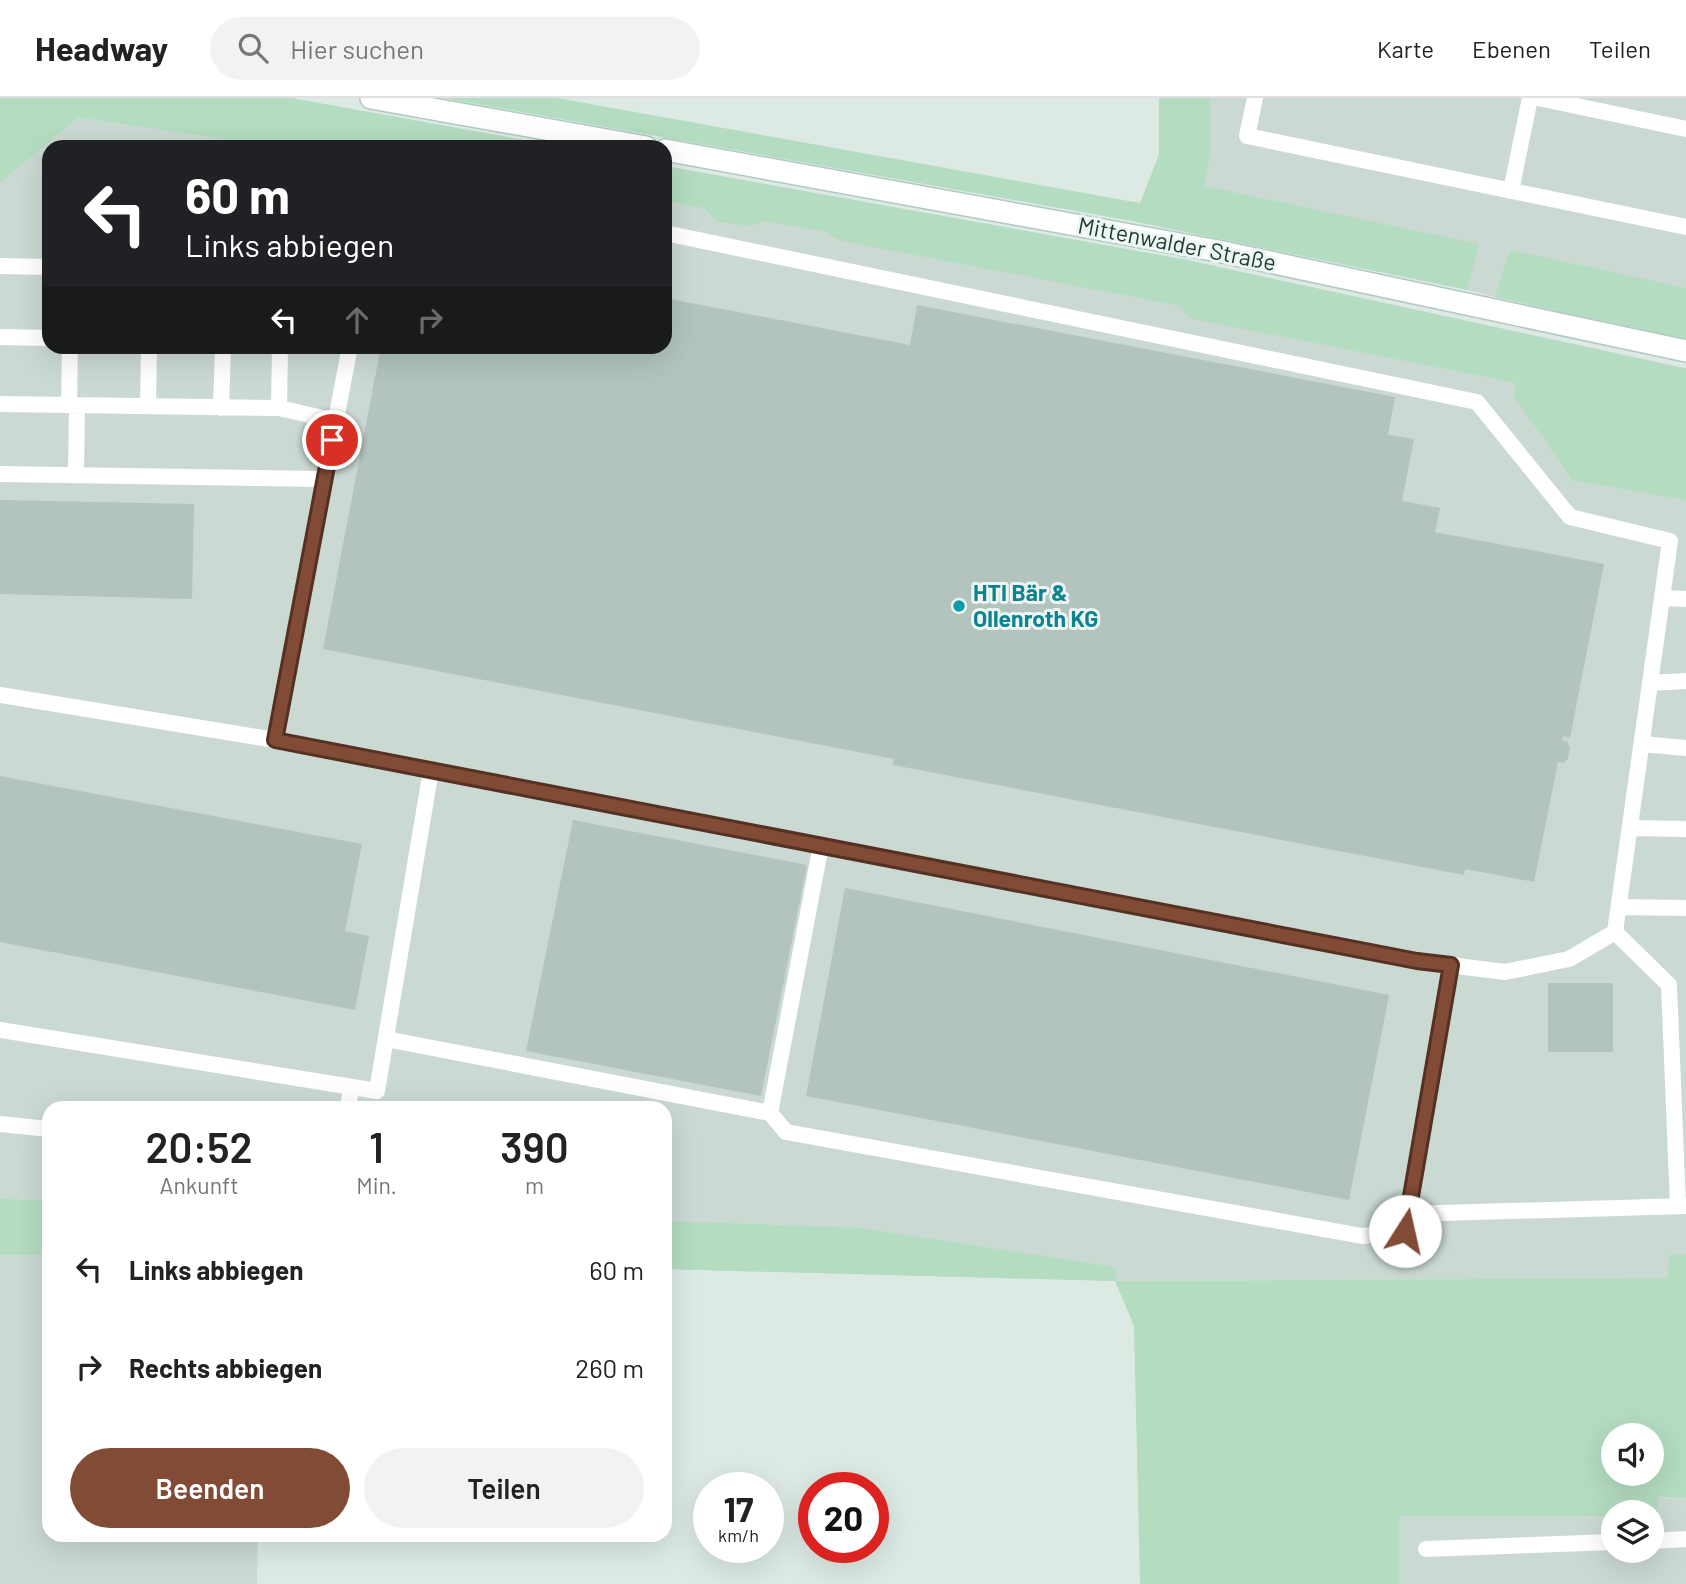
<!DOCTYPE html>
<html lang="de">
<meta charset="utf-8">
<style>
body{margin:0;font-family:Barlow,sans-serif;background:#f2f2f2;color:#222;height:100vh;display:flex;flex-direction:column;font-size:26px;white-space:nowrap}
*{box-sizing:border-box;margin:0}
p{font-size:23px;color:#767676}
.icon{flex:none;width:38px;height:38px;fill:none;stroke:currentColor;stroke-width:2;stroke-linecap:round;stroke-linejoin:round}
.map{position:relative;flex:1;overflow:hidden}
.side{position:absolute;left:42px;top:1003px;width:630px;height:441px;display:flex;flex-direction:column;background:#fff;border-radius:21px;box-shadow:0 7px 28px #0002}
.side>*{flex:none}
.guide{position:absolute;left:42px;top:42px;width:630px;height:214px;border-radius:21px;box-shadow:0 7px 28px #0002;background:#202124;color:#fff;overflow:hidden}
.fabs{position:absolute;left:1601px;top:1325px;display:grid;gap:14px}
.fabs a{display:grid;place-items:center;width:63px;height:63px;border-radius:50%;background:#fff;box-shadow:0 7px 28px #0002;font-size:35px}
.speed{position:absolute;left:693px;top:1374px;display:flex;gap:14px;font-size:35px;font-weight:700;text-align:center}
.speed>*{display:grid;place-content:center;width:91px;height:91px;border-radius:50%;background:#fff;box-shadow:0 7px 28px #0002;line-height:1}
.speed small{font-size:18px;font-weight:400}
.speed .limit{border:10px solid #d22;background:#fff;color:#111}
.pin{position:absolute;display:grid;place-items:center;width:60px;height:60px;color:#fff;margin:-30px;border:4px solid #fff;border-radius:50%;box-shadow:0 2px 7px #0007}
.me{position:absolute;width:77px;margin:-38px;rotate:10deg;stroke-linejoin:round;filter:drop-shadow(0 0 5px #0008)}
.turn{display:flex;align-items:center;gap:24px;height:147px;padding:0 28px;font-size:32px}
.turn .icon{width:91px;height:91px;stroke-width:2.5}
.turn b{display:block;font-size:49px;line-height:60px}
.lanes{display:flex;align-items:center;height:66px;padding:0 28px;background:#0003;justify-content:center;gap:35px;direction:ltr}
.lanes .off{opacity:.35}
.eta{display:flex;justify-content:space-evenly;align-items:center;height:119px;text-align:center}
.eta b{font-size:42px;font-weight:600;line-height:49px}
.cta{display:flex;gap:14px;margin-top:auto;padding:14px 28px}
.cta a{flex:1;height:80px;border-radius:42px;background:#824b36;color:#fff;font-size:28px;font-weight:600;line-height:80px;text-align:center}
.cta a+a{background:#f2f2f2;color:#222}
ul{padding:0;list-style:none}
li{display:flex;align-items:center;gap:21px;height:98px;padding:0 28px}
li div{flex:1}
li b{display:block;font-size:26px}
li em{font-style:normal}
header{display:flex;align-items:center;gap:42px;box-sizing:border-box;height:98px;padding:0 35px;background:#fff;border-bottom:2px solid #e0e0e0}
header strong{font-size:33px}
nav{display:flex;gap:38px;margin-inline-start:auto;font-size:24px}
.search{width:490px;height:63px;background:#f2f2f2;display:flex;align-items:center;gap:18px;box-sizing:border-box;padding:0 24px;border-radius:38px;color:#767676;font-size:26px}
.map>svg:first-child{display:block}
.built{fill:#cbd9d3;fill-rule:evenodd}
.green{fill:#b4dcc1;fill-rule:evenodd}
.building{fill:#b2c4bd}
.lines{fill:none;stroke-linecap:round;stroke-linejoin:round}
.secondary-casing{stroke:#b0cac1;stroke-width:24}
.lane{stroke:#fff;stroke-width:16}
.secondary{stroke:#fff;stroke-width:21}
.route-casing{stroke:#543123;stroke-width:18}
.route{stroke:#824b36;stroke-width:12}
.culture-dot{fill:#0f9aa8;stroke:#edf6f2;stroke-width:2.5}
.labels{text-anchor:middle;stroke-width:6;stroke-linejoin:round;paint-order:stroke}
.street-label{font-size:23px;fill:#1e3933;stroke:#edf6f2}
.culture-label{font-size:23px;font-weight:bold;fill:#0d838f;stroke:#edf6f2;text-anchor:start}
</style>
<header>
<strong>Headway</strong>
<div class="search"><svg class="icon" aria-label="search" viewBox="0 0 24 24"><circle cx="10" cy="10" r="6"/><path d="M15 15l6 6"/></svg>Hier suchen</div>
<nav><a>Karte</a><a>Ebenen</a><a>Teilen</a></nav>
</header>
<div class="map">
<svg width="1686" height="1486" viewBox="0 0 1686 1486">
<rect width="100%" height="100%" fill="#ddeae4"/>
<!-- built -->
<path class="built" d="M0 0H291L562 49H49V248H665V68L1182 161 1686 270V1180L1115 1183 665 1171V1010H49V1437H258L257 1486H0Z
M1159 0H1686V241L1495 199 1140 105 1159 57Z
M1686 1399V1486H1389L1387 1402ZM1614 1414H1652V1452H1614Z"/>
<!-- green -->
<path class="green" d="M0 0H291L562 49H276L78 19 0 85Z
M443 0H557L1140 105 1159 57V0H1210V58L1204 88 1479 146 1467 192 1132 123Z
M665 68 1182 161 1686 271V402L1572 382 1514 298 1516 285 1189 220 1181 208 842 143 823 133 765 123 751 128 718 124 704 110 665 103Z
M1510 152 1686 190V241L1495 199Z
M0 1101 49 1102V1157H0Z
M665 1123 860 1130 1115 1169 1116 1183 1668 1180 1669 1157 1686 1156V1399H1658L1657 1418H1652V1414H1614L1613 1418H1399V1486H1140L1134 1228 1115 1183 665 1171ZM1614 1337H1652V1376H1614Z"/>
<!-- building -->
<path class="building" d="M665 200 910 247 917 207 1395 299 1388 337 1414 341 1402 403 1440 410 1435 434 1604 466 1570 640 1563 638 1562 643H1567L1570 650 1568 661 1563 665 1558 664 1534 784 1465 771 1464 777 893 667 894 661 323 551 381 248H665Z
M0 402 194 406 192 501 0 496Z
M0 678 362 746 345 833 369 838 355 912 0 844Z
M573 722 807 767 761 998 526 953Z
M845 790 1389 897 1349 1102 806 998Z
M1548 885H1613V954H1548Z"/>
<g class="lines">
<!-- secondary casing -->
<g class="secondary-casing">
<path id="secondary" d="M371 0 646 49
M665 52 1218 153 1686 253"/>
</g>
<!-- lane -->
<path class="lane" d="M1255 0 1247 38 1686 129
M1538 0 1686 31
M1511 93 1530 0
M0 168 49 169
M0 239 49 240
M70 248 69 307 279 310 336 323
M350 248 275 642 1417 863 1505 874 1569 861 1615 834 1670 443 1570 419 1477 304 665 135
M0 306 69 307
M148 308 149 248
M221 310 223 248
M279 310 280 248
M0 376 324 381
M76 377 77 307
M1662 500 1686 501
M1650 585 1686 583
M0 597 275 642
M1642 646 1686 650
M1630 730 1686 731
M821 747 770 1015 786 1034 1362 1138 1405 1133 1451 868
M1619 809 1686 810
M1615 834 1669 887 1678 1108
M0 932 377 993 431 672
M386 941 770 1015
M348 1010 351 990
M0 1026 49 1031
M1408 1116 1686 1108
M1652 1443 1686 1441
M1426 1451 1614 1444"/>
<!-- secondary -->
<use href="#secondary" class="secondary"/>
</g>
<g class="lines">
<!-- route casing -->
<g class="route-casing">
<path id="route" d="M332 342 275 642 1417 863 1451 867 1405 1133"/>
</g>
<!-- route -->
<use href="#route" class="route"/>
</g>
<!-- markers -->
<circle class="culture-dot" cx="959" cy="508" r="7"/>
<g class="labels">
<!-- street labels -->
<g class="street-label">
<text transform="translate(1177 146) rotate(11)" y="8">Mittenwalder Straße</text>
</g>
<!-- culture labels -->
<g class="culture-label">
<text x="973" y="503">HTI Bär &amp;<tspan x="973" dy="26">Ollenroth KG</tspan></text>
</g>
</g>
</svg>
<div class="fabs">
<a><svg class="icon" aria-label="sound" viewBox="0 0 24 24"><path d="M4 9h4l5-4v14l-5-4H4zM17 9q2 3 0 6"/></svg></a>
<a><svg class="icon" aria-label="layers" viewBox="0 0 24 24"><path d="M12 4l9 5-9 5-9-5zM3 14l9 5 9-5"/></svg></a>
</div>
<div class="speed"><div>17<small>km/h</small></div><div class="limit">20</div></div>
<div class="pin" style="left:332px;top:342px;background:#d93025"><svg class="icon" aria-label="arrive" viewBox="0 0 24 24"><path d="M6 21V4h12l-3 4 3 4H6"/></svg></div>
<svg class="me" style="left:1405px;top:1133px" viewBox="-20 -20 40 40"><circle r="19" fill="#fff"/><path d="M0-13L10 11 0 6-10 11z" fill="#824b36"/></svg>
<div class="guide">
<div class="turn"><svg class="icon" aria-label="left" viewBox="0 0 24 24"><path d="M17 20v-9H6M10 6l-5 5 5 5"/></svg><div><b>60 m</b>Links abbiegen</div></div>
<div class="lanes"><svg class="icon" aria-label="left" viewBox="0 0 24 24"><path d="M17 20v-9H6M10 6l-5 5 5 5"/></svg><svg class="icon off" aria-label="ahead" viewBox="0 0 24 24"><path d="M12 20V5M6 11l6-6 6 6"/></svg><svg class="icon off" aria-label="right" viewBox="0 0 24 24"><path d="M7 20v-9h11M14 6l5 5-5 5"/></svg></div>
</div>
<section class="side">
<div class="eta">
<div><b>20:52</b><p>Ankunft</p></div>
<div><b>1</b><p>Min.</p></div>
<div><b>390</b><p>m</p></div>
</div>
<ul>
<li><svg class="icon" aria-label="left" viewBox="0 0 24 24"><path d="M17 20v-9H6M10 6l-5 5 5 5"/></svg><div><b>Links abbiegen</b></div><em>60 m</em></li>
<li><svg class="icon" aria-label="right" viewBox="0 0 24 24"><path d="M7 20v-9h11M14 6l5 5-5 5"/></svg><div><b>Rechts abbiegen</b></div><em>260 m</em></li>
</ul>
<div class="cta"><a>Beenden</a><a>Teilen</a></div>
</section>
</div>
